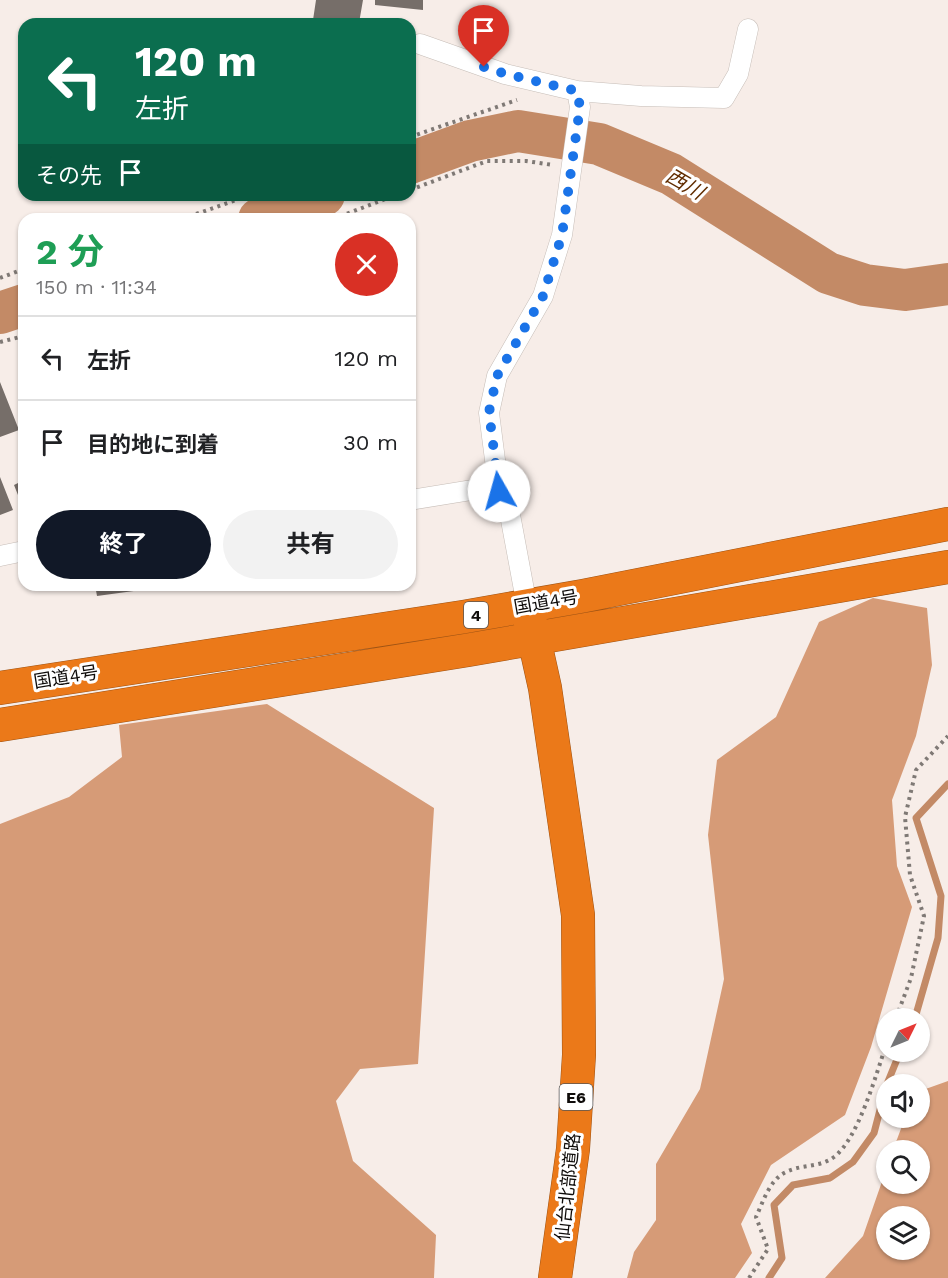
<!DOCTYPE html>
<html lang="ja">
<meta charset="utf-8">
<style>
body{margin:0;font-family:"Work Sans","Noto Sans JP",sans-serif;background:#f2f2f2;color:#202124;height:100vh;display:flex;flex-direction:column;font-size:22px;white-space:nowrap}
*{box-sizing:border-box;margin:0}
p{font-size:20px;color:#757577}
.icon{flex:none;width:33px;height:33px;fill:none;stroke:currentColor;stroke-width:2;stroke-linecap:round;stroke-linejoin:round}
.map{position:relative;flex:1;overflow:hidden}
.details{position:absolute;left:18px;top:213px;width:398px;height:378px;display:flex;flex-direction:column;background:#fff;border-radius:18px;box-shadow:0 2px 4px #0004}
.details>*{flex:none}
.guide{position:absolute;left:18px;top:18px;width:398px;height:183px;border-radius:18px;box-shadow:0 2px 4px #0004;background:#0b6e4f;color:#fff;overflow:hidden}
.needle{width:39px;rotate:47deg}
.buttons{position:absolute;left:876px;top:1008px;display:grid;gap:12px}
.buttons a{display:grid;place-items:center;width:54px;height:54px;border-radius:50%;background:#fff;box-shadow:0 2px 4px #0004;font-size:30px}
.pin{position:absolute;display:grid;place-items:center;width:51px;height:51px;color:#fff;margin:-62px -26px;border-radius:50% 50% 50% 0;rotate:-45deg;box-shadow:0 0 6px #0007}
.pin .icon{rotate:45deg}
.me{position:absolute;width:66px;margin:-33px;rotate:353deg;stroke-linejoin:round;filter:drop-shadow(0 0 4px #0008)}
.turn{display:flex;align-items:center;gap:21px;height:126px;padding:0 18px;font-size:27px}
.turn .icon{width:78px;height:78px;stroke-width:2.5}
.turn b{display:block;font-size:42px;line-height:51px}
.then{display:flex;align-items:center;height:57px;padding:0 18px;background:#0003;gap:12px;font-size:22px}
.round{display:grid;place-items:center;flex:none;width:63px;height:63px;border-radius:32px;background:#f2f2f2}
.summary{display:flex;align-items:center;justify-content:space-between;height:102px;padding:0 18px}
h1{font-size:36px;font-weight:700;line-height:45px;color:#1e9e55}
.cta{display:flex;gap:12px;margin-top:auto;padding:12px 18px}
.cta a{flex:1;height:69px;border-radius:36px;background:#111827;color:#fff;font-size:24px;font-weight:700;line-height:69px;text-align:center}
.cta a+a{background:#f2f2f2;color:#202124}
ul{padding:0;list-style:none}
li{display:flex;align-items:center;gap:18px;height:84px;padding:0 18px;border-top:2px solid #e0e0e0}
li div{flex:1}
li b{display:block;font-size:22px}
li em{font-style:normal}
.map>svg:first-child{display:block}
.forest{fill:#d69b77;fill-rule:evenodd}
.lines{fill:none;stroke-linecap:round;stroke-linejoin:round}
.stream{stroke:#c38a66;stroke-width:7}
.river{stroke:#c38a66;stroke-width:42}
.building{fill:#766e69}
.street-casing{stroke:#c6bdb7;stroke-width:21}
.highway-casing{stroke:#9e5314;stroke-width:34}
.path{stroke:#7f7975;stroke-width:4;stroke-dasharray:3 4.5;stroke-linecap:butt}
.street{stroke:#fff;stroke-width:20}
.highway{stroke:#eb7919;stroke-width:33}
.route{stroke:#1a73e8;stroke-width:10;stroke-dasharray:0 18}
.labels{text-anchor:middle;stroke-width:6;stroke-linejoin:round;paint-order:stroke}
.shield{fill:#fff;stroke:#575554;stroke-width:1.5}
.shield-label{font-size:16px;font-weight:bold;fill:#0f0c0a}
.street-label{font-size:18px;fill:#0f0c0a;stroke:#fff}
.water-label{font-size:20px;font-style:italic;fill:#622d00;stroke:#fff}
</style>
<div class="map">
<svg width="948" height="1278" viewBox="0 0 948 1278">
<rect width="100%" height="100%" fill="#f7ede8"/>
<!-- forest -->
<path class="forest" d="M873 598 927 608 932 665 916 736 892 800 897 866 912 907 871 1047 845 1115 771 1165 741 1224 752 1253 735 1278H627L634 1252 656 1220V1164L700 1089 724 979 708 835 717 760 776 717 819 622Z
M267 704 434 808 418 1064 360 1069 336 1101 353 1161 436 1235 434 1278H0V824L69 797 122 757 119 725Z
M948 1081V1278H825L863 1236 886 1170V1184H920V1150H893L905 1118H920V1091ZM886 1216H920V1250H886Z"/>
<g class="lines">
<!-- stream -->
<path class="stream" d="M915 1018 938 938 941 896 916 818 948 784
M887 1084 900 1052
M769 1278 782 1258 774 1205 793 1185 830 1178 853 1162 874 1133 886 1087"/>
<!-- river -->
<path class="river" d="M410 163 470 141 518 131 599 144 671 174 828 273 865 285 905 290 948 284
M259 219 324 195
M0 313 24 305"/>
</g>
<!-- building -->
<path class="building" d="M316 0H363L359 23 313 20Z
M375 0H423V10L375 5Z
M0 382 19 430 0 437Z
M0 477 13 510 0 515Z
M24 480V510L14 485Z
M95 585H140L141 590 97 596Z"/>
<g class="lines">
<!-- street casing -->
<g class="street-casing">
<path id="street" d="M420 44 505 74 577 91 580 107 562 235 543 296 497 376 489 413 499 491
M577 91 641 96 724 98 738 74 748 29
M410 500 484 488 499 491 508 504 527 606
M0 556 24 551"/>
</g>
<!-- highway casing -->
<g class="highway-casing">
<path id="highway" d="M529 616 545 688 578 915 579 1055 573 1149 555 1278
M0 688 463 617 583 596 948 524
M0 725 468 650 948 567"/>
</g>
<!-- path -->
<path class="path" d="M410 137 517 100
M410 190 487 161H526L553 165
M182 219 250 195
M333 219 396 195
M0 278 24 269
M0 342 24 336
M896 1018 911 978 924 916 910 875 905 817 916 770 948 736
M749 1278 768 1249 756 1217C763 1202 770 1179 786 1172 802 1164 819 1168 834 1157 858 1139 876 1075 886 1045"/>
<!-- street -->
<use href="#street" class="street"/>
<!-- highway -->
<use href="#highway" class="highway"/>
</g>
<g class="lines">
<!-- route -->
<path class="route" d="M484 67 506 74 577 91 580 107 562 235 543 296 497 376 489 412 499 491"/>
</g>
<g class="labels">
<!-- shield labels -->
<g class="shield">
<rect x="464" y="602" width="24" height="26" rx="4.5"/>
<rect x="559.5" y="1084" width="33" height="26" rx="4.5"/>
</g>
<g class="shield-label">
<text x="476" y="621">4</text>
<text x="576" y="1103">E6</text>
</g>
<!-- street labels -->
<g class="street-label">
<text transform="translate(546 602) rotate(-10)" y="6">国道4号</text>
<text transform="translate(66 677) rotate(-9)" y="6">国道4号</text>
<text transform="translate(568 1187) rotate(-84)" y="6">仙台北部道路</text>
</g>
<!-- water labels -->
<g class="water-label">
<text transform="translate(685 184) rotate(30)" y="7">西川</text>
</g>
</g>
</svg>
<div class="buttons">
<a><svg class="needle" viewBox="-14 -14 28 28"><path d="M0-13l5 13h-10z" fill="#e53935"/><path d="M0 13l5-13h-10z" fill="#757577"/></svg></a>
<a><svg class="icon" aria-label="sound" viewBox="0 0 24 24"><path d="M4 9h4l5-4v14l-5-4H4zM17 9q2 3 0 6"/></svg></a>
<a><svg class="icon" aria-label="search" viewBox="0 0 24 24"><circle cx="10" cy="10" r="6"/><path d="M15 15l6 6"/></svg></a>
<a><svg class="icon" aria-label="layers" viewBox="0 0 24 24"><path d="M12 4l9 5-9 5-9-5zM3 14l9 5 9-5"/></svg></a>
</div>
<div class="pin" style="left:484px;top:67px;background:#d93025"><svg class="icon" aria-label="arrive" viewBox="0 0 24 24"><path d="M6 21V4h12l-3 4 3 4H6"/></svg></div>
<svg class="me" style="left:499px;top:491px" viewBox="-20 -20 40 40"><circle r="19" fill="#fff"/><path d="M0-13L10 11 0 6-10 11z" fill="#1a73e8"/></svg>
<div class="guide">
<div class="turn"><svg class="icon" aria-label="left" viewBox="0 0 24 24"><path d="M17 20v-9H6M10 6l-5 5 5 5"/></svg><div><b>120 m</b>左折</div></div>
<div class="then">その先<svg class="icon" aria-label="arrive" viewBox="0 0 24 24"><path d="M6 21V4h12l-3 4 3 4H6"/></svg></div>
</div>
<section class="details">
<div class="summary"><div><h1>2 分</h1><p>150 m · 11:34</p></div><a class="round" style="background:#d93025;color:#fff"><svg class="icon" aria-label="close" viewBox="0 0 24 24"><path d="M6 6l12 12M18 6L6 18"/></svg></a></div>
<ul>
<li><svg class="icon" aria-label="left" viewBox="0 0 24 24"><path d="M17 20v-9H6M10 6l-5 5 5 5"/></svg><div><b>左折</b></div><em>120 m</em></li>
<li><svg class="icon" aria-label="arrive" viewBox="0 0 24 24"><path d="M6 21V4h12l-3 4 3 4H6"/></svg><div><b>目的地に到着</b></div><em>30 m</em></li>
</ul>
<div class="cta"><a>終了</a><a>共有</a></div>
</section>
</div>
